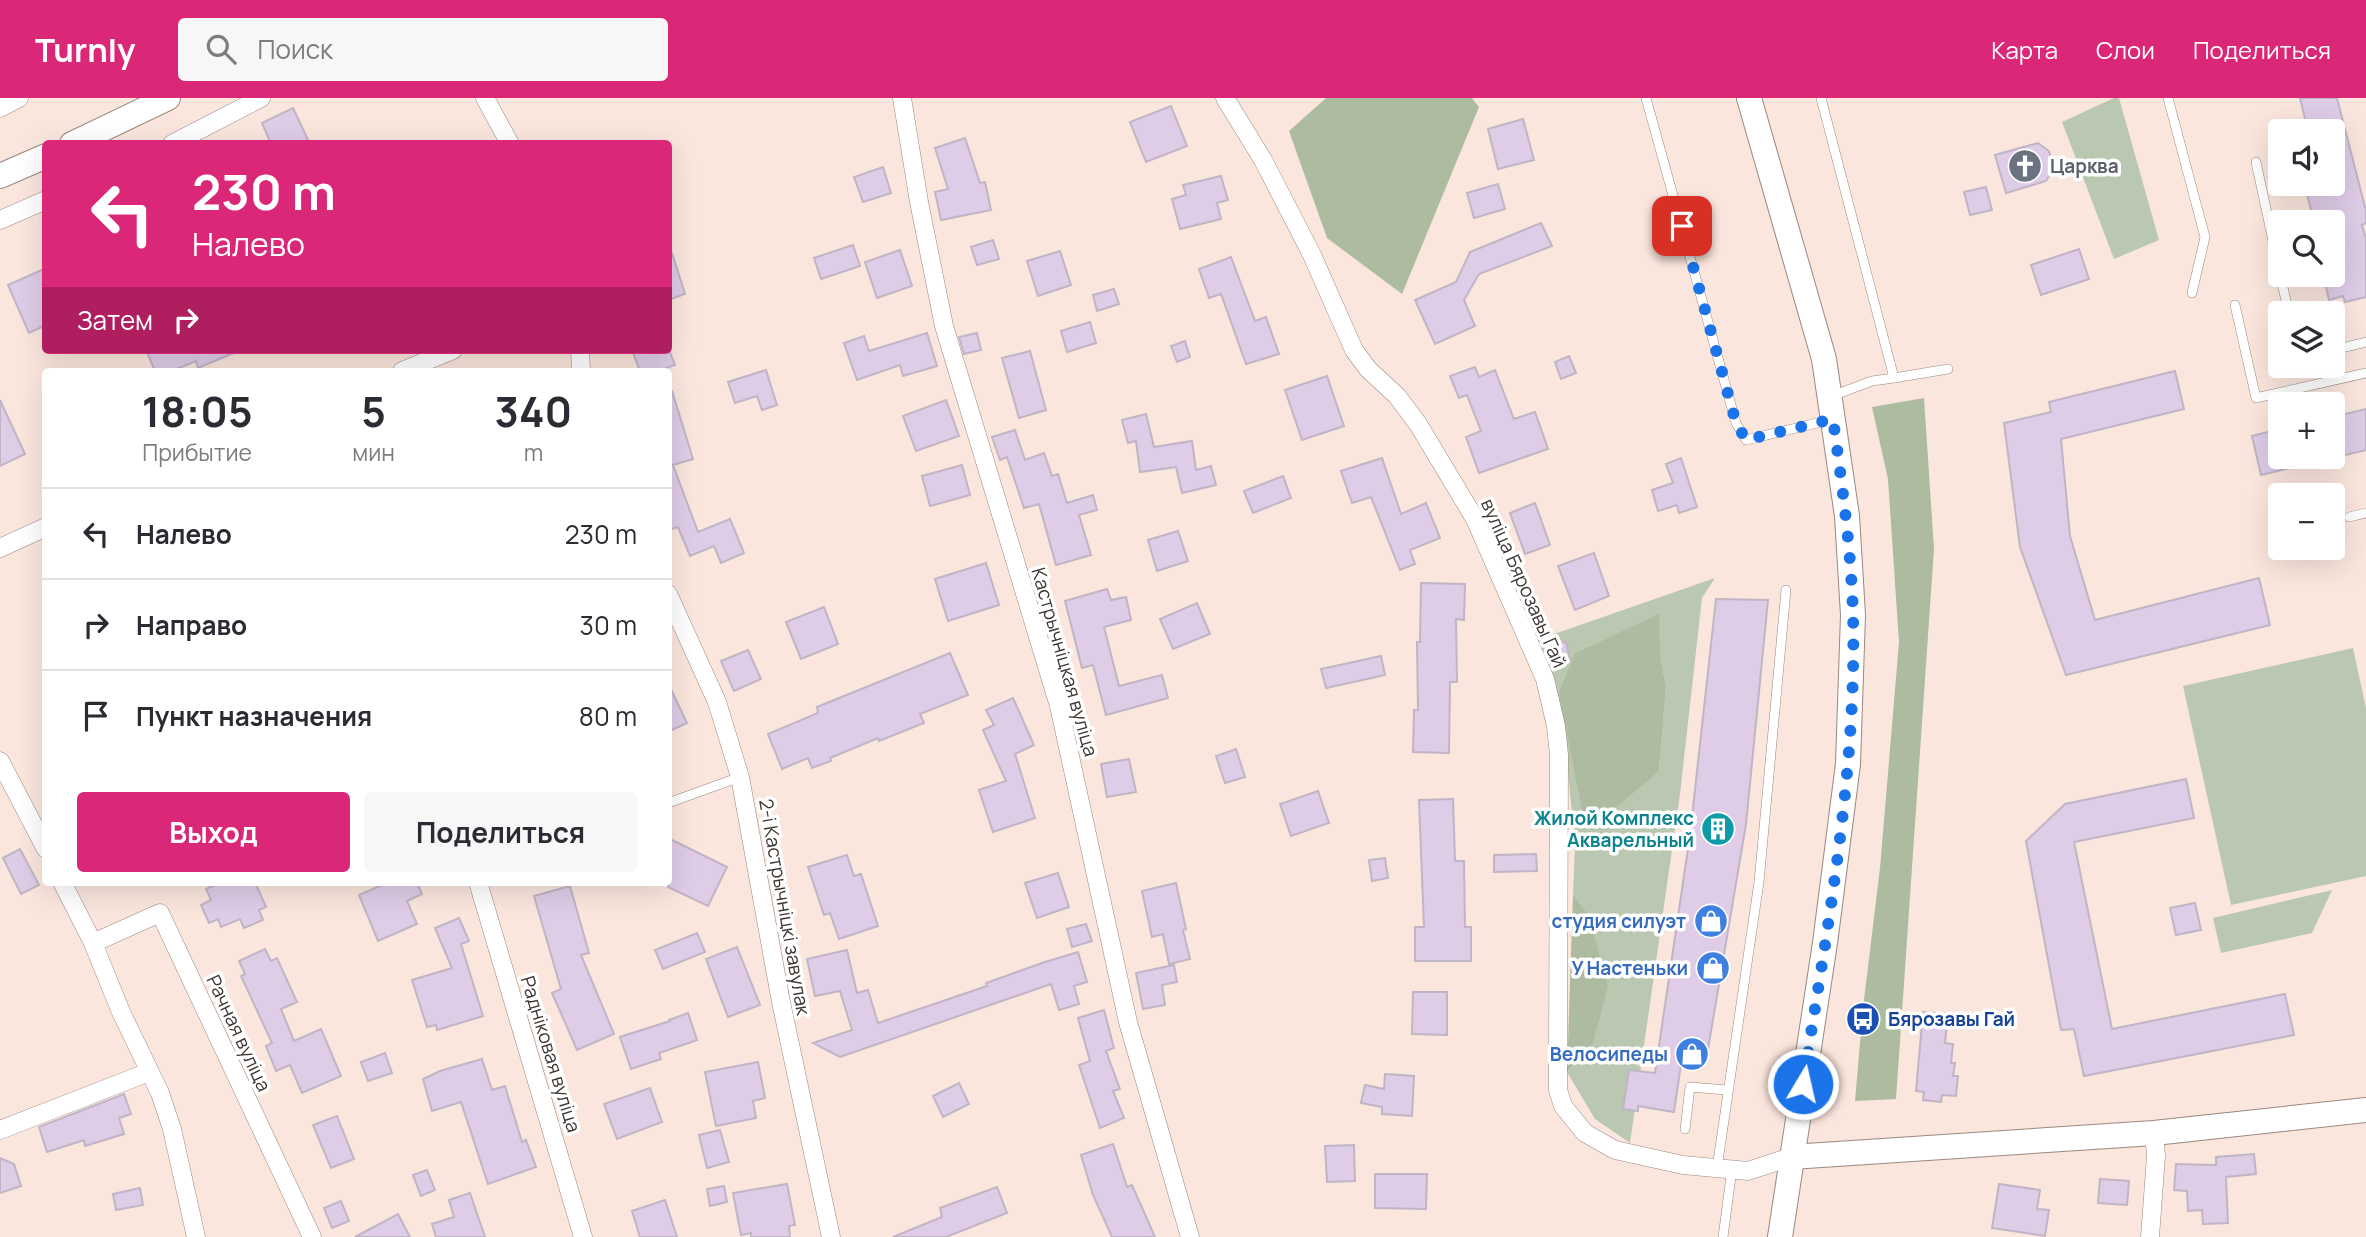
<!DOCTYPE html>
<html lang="ru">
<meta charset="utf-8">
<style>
body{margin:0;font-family:Manrope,sans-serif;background:#f7f7f7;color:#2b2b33;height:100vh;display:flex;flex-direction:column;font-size:26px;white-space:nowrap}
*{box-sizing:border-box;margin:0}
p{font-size:23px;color:#7c7c81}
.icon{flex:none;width:38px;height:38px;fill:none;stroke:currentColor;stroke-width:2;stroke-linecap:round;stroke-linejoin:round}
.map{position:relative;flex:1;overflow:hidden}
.sheet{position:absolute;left:42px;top:270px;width:630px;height:518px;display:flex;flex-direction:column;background:#fff;border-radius:7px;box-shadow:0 7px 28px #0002}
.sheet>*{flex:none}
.banner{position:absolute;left:42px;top:42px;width:630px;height:214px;border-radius:7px;box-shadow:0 7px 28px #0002;background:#db2777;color:#fff;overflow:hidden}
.tools{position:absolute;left:2268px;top:21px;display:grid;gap:14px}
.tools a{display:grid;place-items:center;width:77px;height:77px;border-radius:7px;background:#fff;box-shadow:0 7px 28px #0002;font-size:35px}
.pin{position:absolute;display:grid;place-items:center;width:60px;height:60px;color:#fff;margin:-30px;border-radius:14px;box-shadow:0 4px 10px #0006}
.me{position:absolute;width:77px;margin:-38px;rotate:9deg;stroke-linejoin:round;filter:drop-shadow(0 0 5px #0008)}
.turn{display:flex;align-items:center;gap:24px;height:147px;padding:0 35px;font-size:32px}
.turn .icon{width:91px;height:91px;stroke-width:2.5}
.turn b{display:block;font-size:49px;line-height:60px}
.then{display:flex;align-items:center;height:66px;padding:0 35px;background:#0003;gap:14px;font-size:26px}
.eta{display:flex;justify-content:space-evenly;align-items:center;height:119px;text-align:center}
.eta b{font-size:42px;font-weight:700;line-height:49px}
.button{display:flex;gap:14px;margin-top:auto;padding:14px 35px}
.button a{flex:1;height:80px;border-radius:7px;background:#db2777;color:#fff;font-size:28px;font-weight:700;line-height:80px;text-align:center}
.button a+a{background:#f7f7f7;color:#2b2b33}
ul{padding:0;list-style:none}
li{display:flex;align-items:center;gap:21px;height:91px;padding:0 35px;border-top:2px solid #e1e1e2}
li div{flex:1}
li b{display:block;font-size:26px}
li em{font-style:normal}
header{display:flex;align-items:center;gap:42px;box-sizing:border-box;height:98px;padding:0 35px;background:#db2777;color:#fff}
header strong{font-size:33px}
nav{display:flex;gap:38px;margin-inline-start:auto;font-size:24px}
.search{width:490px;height:63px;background:#f7f7f7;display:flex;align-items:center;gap:18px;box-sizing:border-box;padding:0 24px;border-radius:7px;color:#7c7c81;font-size:26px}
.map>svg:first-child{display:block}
.green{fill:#bbc8b1;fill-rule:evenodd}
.forest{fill:#adbca1}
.building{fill:#dfcce7;stroke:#c0b5c5;stroke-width:2}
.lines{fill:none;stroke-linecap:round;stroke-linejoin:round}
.service-casing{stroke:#9a8880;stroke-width:10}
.minor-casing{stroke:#9a8880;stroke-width:19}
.secondary-casing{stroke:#9a8880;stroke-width:26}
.service{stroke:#fff;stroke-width:9}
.minor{stroke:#fff;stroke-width:18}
.secondary{stroke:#fff;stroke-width:24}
.route{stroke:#1a73e8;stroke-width:12;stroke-dasharray:0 21.6}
.labels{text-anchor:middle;stroke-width:7;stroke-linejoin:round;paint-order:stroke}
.worship-label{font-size:19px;font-weight:bold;fill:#5b616d;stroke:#fff;text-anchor:start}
.street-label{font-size:19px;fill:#3d3531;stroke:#fff}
.culture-label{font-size:19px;font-weight:bold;fill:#0d838f;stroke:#fff;text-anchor:end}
.shop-label{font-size:19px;font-weight:bold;fill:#366cbe;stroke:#fff;text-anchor:end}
.transit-label{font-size:19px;font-weight:bold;fill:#164399;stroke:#fff;text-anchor:start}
</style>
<header>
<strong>Turnly</strong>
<div class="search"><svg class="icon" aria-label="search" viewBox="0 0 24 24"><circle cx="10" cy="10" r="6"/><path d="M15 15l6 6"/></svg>Поиск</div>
<nav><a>Карта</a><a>Слои</a><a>Поделиться</a></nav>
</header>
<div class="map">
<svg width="2366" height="1139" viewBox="0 0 2366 1139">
<rect width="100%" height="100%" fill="#fae6dd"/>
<!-- green -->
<path class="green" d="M2114 0H2119L2159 142 2114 161 2062 24Z
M1715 480 1702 500 1680 696 1630 1045 1595 1021 1567 974 1592 949 1588 816 1573 796 1575 748 1565 642 1537 542ZM1614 537 1660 555 1666 589 1659 672 1591 731 1575 555Z
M2353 550 2366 610V778L2231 807 2183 588Z
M2332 792 2312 835 2221 855 2213 820Z"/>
<!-- forest -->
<path class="forest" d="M1326 0H1472L1479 9 1402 196 1327 140 1289 33Z
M1924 300 1934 451 1896 1001 1855 1003 1863 910 1880 770 1899 544 1888 381 1872 309Z
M1659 516 1660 555 1666 589 1659 673 1591 731 1583 717 1559 595 1575 555Z
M1573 796 1588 816 1608 888 1592 949 1567 974Z"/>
<!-- building -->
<path class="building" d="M2300 0H2337L2366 113V125L2362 127 2366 141V199L2345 204 2343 198 2329 202 2323 177H2333V164L2337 162 2333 144V124H2314L2307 96 2322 92 2321 86H2333V33H2308Z
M1171 8 1187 48 1146 64 1130 24Z
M293 10 310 46H271L262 25Z
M1523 21 1534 62 1498 71 1488 31Z
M965 40 980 85 985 84 991 112 941 122 935 94 948 91 935 50Z
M2038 45 2049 53 2052 64 2051 75 2046 83 2006 95 1995 57Z
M883 69 891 95 863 104 854 79Z
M1221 78 1228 102 1217 105 1221 121 1180 131 1172 101 1186 97 1183 87Z
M1498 86 1505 111 1474 120 1467 95Z
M1986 89 1992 112 1970 117 1964 94Z
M1541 125 1552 148 1479 176 1464 202 1475 228 1435 246 1415 202 1456 184 1470 154Z
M993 142 999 161 977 167 971 149Z
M853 147 860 168 821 181 814 160Z
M2079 151 2089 181 2041 197 2031 167Z
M900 152 912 188 877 200 865 164Z
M1060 153 1071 187 1038 198 1027 163Z
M668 155H672L685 196 668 202Z
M1231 159 1255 223 1266 219 1279 256 1246 266 1221 196 1209 200 1199 171Z
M46 170V227L29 235 8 187Z
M1114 191 1119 206 1097 213 1093 197Z
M1090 224 1096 245 1067 254 1061 233Z
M927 235 937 268 903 278 900 267 857 282 844 245 864 238 869 253Z
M977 235 981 252 964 256 959 239Z
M1185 243 1190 259 1177 264 1171 248Z
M146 252H241L198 270 196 263 172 273H155Z
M632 252H669L675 267 658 273H640Z
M1030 253 1046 312 1019 320 1002 260Z
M1569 258 1576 275 1561 281 1555 264Z
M1475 269 1479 279 1495 272 1514 321 1535 314 1548 351 1479 375 1466 339 1481 333 1467 297 1459 300 1450 278Z
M766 272 777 307 762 312 757 298 735 305 728 284Z
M2175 273 2184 311 2061 341 2070 438 2095 522 2259 480 2270 527 2066 577 2020 449 2004 325 2051 314 2049 304Z
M1327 278 1344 328 1302 342 1285 292Z
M668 293H672L693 361 673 367 698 434 730 421 744 455 721 465 714 448 690 458 678 429 668 432Z
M0 302 25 356 0 368Z
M946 302 959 338 916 353 903 318Z
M2366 311V352L2333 360V319Z
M1146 316 1154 349 1192 343 1196 372 1211 368 1216 387 1182 395 1176 369 1140 374 1136 343 1128 345 1122 322Z
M2280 331V359H2310L2311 365 2261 377 2252 338Z
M1015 332 1025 362 1044 355 1052 378 1058 376 1067 405 1093 397 1097 412 1079 417 1091 457 1056 467 1039 406 1024 410 1007 359 1000 362 992 339Z
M1382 360 1401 416 1426 405 1440 440 1410 452 1415 466 1400 472 1371 399 1352 405 1341 373Z
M1681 360 1697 409 1679 415 1677 407 1658 413 1652 392 1673 385 1666 366Z
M962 367 970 397 930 408 922 378Z
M1283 378 1291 400 1253 415 1244 393Z
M1535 405 1550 447 1525 456 1510 415Z
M1178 433 1188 463 1157 473 1148 442Z
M1594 455 1609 498 1575 512 1558 468Z
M986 465 999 507 948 523 935 481Z
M1421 485 1465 486 1464 522 1456 521 1457 584H1450L1449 655 1413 654 1414 612H1418L1417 544H1420Z
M1107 491 1111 502 1126 499 1131 522 1104 529 1119 588 1162 577 1168 600 1106 617 1093 567 1082 570 1065 503Z
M1716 501 1768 502 1746 726 1706 963 1682 959 1674 1014 1638 1008V1013L1623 1011 1629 972 1655 975 1690 737Z
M1197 505 1210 536 1173 551 1160 521Z
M824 509 838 546 801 561 786 524Z
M1566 544 1570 562 1551 566 1547 548Z
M748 552 761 581 734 593 721 563Z
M950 555 968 597 920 616 924 625 879 643 878 640 830 660 831 663 812 670 808 660 782 671 768 636 818 615 817 609Z
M1381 558 1385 577 1326 590 1321 571Z
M668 585 687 625 668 634Z
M1013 600 1034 647 1015 656 1035 720 993 734 979 692 1006 683 983 632 994 627 986 612Z
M1236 651 1245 679 1225 685 1216 658Z
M1129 661 1136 694 1107 699 1101 666Z
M2186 681 2194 720 2074 744 2112 931 2285 896 2294 937 2084 978 2074 931 2061 932 2026 743 2065 706Z
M1318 693 1329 725 1291 738 1280 706Z
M1453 701 1455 763H1464L1465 829H1471V863H1415V829H1424L1419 702Z
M668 740 727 769 708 808 668 789Z
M20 751 39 787 21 796 3 760Z
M1536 756 1537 773 1494 774V757Z
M847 757 854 778 861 776 878 828 839 841 830 815 824 817 808 769Z
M1385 760 1388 780 1372 783 1369 762Z
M1058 775 1069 809 1037 820 1025 785Z
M222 784H255L266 809 259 812 263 822 244 830 240 821 221 829 218 821 209 825 201 807 211 802 206 791Z
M389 784H417L422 796 407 803 417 826 378 843 359 797Z
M1176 785 1186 831 1183 832 1190 861 1169 866 1163 836 1152 839 1142 793Z
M570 788 589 855 581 857 614 936 577 952 552 895 561 891 534 798Z
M2195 805 2201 832 2176 837 2170 810Z
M459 820 469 843 461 846 483 918 437 932 436 927 427 929 412 882 452 870 435 830Z
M1086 826 1092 843 1072 849 1067 831Z
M697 835 705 854 663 871 655 852Z
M737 849 760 907 728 919 706 861Z
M265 851 271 863 277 860 297 904 281 911 294 943 321 931 341 978 302 995 290 967 276 973 266 948 272 945 241 878 245 876 239 863Z
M847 852 857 895 868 892 878 925 987 888 986 885 1045 864 1078 854 1087 884 1074 888 1079 906 1059 912 1051 886 840 959 813 945 852 932 840 893 815 898 807 861Z
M1174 867 1177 884 1162 887 1165 907 1143 911 1136 875Z
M1413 894H1447V937L1412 936Z
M1104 912 1114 950 1106 953 1120 991 1113 993 1124 1020 1100 1030 1079 967 1090 963 1078 920Z
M1923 914 1948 916 1945 945 1953 946 1951 965H1955L1953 978H1958L1956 998 1942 997 1941 1004 1923 1002 1924 994 1916 993Z
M688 915 697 942 659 955 661 961 631 971 620 939 670 923 669 922Z
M385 955 392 975 368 983 361 964Z
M482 961 492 992 505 988 522 1044 526 1042 536 1069 488 1086 461 1004 432 1013 423 981 440 973Z
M758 964 765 1000 753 1003 756 1020 716 1028 705 974Z
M1385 976 1414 978 1412 1018 1382 1016V1009L1361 1005 1365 987 1384 991Z
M959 985 969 1006 943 1019 933 998Z
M650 990 662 1024 617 1041 604 1006Z
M124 996 131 1016 119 1020 124 1036 85 1048 84 1042 47 1054 39 1029Z
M337 1018 354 1061 331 1070 313 1027Z
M720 1032 729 1064 707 1070 699 1037Z
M1113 1046 1127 1089 1132 1087 1155 1139H1112L1093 1097 1081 1057Z
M1354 1047 1355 1083 1327 1084 1325 1048Z
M2254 1056 2256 1076 2226 1079 2228 1125 2203 1126 2202 1112 2188 1113 2187 1093 2174 1092 2176 1066 2216 1067V1059Z
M0 1060 14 1066 21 1088 0 1095Z
M427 1072 435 1092 421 1098 413 1077Z
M1375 1076H1427L1426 1111 1375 1110Z
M2100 1081 2129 1083 2127 1107 2098 1105Z
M787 1086 795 1127 789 1128 790 1139H751V1135L741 1137 733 1095Z
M1999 1086 2040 1092 2037 1111 2049 1112 2045 1138 1992 1130Z
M724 1088 727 1104 710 1108 707 1091Z
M997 1089 1007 1115 946 1139H893L942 1119 940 1110Z
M140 1090 143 1107 116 1112 113 1096Z
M470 1095 485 1139H436L432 1126 454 1119 449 1102Z
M665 1102 677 1139H640L632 1113Z
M341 1103 349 1123 332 1130 324 1110Z
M398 1116 410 1139H355Z"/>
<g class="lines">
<!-- service casing -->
<g class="service-casing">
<path id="service" d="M1646 0 1736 325 1746 342 1830 322
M1821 0 1894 280 1948 271
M2168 0 2205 139 2192 195
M2256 64 2280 176
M2280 177 2289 215
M2235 207 2256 300 2366 275
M2333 252 2366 244
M1832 298 1872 283 1894 280
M2349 419 2366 415
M668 705 740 679
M1685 1031 1690 989 1727 992
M1717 1070 1759 784 1786 492
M1723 1139 1732 1071"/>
</g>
<!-- minor casing -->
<g class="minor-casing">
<path id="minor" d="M485 0 510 46
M902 0 919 104 944 228 1059 608 1128 924 1190 1139
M1225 0 1263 62 1312 157 1354 252 1368 271 1397 298 1418 326 1475 421 1545 581 1556 628 1559 657 1558 970V992L1563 1008 1585 1035 1615 1052 1683 1067 1748 1073 1791 1059
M0 10 19 0
M172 46 261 0
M0 122 46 102
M580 252 581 273
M402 273 453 252
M0 450 46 429
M668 496 717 604 740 679 781 904 831 1139
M0 663 46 751
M62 784 93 845 121 914 160 995 172 1031 196 1139
M478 784 583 1139
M93 845 160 815 312 1139
M0 1032 149 974
M2150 1139 2156 1058 2154 1035"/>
</g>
<!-- secondary casing -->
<g class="secondary-casing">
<path id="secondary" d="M1749 0 1824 261 1847 418 1853 517 1848 666 1825 845 1780 1139
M72 46 168 0
M0 78 46 58
M1791 1059 2154 1035 2366 1012"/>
</g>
<!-- service -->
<use href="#service" class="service"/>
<!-- minor -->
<use href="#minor" class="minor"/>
<!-- secondary -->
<use href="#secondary" class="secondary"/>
</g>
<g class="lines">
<!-- route -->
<path class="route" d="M1682 128 1736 325 1746 342 1833 321C1842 386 1851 451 1853 516 1857 674 1827 831 1803 986"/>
</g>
<!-- icons -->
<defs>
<g id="church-disc" transform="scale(1.75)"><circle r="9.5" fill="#6b7280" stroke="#fff"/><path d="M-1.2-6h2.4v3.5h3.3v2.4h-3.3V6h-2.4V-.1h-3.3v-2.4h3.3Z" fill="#fff"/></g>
<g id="building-disc" transform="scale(1.75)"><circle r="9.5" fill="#0f9aa8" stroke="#fff"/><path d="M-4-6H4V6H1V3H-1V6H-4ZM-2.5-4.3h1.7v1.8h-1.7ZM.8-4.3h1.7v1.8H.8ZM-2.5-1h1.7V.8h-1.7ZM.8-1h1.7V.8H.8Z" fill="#fff"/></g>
<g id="shop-disc" transform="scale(1.75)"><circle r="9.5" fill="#3f7fe0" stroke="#fff"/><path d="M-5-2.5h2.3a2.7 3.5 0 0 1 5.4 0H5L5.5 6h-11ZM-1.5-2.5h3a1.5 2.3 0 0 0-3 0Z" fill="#fff"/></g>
<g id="bus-disc" transform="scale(1.75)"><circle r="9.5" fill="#1a4fb4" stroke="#fff"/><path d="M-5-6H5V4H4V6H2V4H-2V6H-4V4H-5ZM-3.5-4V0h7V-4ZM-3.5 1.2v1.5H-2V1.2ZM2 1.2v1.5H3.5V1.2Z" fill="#fff"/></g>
</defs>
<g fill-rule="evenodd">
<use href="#church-disc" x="2025" y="68"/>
<use href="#building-disc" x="1718" y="731"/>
<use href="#shop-disc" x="1711" y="823"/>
<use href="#shop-disc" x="1713" y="870"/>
<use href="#bus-disc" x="1863" y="921"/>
<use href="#shop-disc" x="1692" y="956"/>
</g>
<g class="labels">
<!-- worship labels -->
<g class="worship-label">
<text x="2050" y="75">Царква</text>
</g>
<!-- street labels -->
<g class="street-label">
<text transform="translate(1524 485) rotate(66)" y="7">вуліца Бярозавы Гай</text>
<text transform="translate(1065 564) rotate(74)" y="7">Кастрычніцкая вуліца</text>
<text transform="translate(785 809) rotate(80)" y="7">2-і Кастрычніцкі завулак</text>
<text transform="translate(239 935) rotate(65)" y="7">Рачная вуліца</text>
<text transform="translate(551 956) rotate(73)" y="7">Радніковая вуліца</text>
</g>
<!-- culture labels -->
<g class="culture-label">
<text x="1694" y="727">Жилой Комплекс<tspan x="1694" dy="22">Акварельный</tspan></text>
</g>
<!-- shop labels -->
<g class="shop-label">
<text x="1686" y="830">студия силуэт</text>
<text x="1688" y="877">У Настеньки</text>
<text x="1668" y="963">Велосипеды</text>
</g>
<!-- transit labels -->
<g class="transit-label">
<text x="1888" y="928">Бярозавы Гай</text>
</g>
</g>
</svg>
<div class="tools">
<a><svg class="icon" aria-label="sound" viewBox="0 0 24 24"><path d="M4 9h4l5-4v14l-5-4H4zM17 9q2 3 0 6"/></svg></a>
<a><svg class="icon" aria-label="search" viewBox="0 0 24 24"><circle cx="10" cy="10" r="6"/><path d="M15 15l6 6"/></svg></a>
<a><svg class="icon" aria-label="layers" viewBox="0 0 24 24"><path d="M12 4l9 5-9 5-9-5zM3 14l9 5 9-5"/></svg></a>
<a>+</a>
<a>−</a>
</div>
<div class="pin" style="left:1682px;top:128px;background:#d93025"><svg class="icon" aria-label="arrive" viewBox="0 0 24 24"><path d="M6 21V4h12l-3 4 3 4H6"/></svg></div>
<svg class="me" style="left:1803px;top:986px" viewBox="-20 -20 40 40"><circle r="17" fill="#1a73e8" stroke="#fff" stroke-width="3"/><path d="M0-11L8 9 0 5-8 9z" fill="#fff"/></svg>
<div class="banner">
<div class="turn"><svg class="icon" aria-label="left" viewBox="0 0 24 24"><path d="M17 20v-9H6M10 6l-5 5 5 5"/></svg><div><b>230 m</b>Налево</div></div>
<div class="then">Затем<svg class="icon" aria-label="right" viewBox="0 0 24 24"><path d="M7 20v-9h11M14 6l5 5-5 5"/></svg></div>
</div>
<section class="sheet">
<div class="eta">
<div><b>18:05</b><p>Прибытие</p></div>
<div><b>5</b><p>мин</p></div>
<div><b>340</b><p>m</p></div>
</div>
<ul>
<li><svg class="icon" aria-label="left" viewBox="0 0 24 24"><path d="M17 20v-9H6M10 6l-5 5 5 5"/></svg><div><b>Налево</b></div><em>230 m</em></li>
<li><svg class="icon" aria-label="right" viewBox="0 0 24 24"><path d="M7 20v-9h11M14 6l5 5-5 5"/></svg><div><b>Направо</b></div><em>30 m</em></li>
<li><svg class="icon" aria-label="arrive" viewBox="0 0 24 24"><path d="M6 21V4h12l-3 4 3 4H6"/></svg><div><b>Пункт назначения</b></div><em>80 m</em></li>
</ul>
<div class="button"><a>Выход</a><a>Поделиться</a></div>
</section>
</div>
